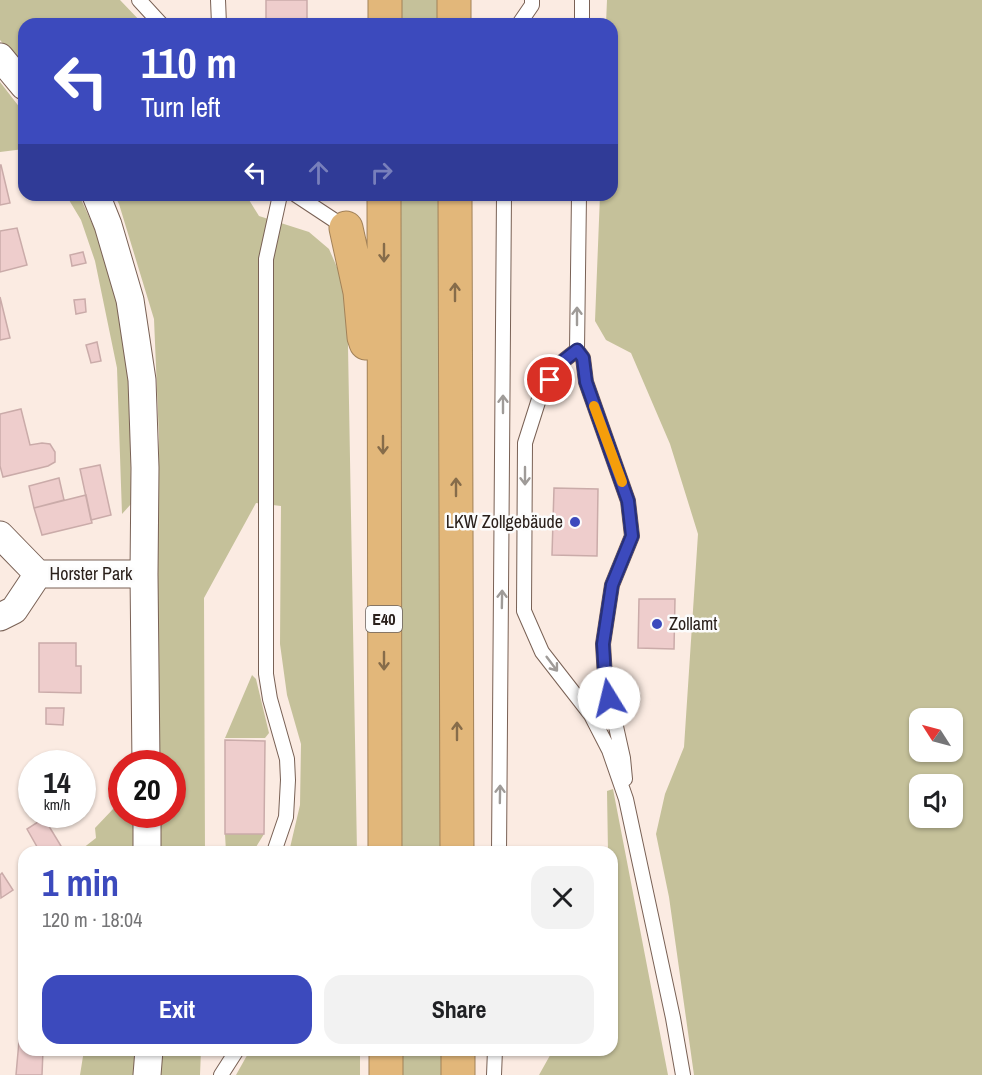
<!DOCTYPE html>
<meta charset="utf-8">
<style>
body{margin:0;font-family:"Archivo Narrow",sans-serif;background:#f2f2f2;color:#202124;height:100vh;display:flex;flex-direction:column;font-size:22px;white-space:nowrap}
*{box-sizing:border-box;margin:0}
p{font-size:20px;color:#757577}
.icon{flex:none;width:33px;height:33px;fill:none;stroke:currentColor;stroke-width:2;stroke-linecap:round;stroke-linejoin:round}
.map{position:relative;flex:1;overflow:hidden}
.side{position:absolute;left:18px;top:846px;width:600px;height:210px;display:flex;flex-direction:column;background:#fff;border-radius:18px;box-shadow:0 2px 4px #0004}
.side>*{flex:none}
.banner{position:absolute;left:18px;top:18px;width:600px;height:183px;border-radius:18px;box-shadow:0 2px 4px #0004;background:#3c4abd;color:#fff;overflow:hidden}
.needle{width:39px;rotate:306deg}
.buttons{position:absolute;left:909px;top:708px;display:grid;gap:12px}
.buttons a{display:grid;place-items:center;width:54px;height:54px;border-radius:12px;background:#fff;box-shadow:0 2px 4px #0004;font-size:30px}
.speed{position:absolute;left:18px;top:750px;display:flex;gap:12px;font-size:30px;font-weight:700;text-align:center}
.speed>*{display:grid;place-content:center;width:78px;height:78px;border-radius:50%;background:#fff;box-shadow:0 2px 4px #0004;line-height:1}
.speed small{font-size:15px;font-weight:400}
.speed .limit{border:9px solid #d22;background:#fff;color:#111}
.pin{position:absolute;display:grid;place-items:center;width:51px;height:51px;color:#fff;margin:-26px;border:3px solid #fff;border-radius:50%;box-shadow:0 2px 6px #0007}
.me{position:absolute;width:66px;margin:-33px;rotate:351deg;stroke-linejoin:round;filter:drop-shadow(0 0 4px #0008)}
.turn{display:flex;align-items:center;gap:21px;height:126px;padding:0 24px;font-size:27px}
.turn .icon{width:78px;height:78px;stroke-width:2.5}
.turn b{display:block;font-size:42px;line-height:51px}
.lanes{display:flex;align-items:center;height:57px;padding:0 24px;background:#0003;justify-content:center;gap:30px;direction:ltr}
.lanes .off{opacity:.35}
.round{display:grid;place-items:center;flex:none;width:63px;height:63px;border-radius:18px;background:#f2f2f2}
.head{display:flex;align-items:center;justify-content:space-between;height:102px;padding:0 24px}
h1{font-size:36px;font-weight:800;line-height:45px;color:#3c4abd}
.primary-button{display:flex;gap:12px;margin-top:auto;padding:12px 24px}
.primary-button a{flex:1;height:69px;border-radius:18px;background:#3c4abd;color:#fff;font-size:24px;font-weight:800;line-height:69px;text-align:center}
.primary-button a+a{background:#f2f2f2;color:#202124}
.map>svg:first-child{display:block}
.green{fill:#c5c19a;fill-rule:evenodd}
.building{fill:#eecdcc;stroke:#caaba9;stroke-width:1.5}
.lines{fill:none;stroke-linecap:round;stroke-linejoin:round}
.service-casing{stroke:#796155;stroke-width:16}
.minor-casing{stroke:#796155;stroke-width:29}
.motorway-casing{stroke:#a28259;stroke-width:35}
.service{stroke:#fff;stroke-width:14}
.minor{stroke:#fff;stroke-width:27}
.motorway{stroke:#e2b77a;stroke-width:33}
.oneway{stroke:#866c4a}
.oneway2{stroke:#9f9b98}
.route-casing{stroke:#27307b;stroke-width:15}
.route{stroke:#3c4abd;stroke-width:10}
.slow{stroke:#f59e0b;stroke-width:10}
.poi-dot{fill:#3c4abd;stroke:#fcfcfc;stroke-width:2}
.labels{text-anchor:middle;stroke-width:5;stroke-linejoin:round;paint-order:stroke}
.shield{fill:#fcfcfc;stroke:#69625e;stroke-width:1.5}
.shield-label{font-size:16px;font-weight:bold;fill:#2a201b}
.poi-label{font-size:18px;fill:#2a201b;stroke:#fcfcfc;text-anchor:end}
.street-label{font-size:18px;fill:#2a201b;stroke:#fcfcfc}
</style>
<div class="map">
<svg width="982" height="1075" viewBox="0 0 982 1075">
<rect width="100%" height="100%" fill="#fbebe2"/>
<!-- green -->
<path class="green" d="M0 0H120L143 24H24V68L0 40Z
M400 0H443L444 24H400Z
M607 0H982V1075H694L669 897 656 834 665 794 684 747 698 534 670 444 631 353 606 340 595 321 600 195H612V24H606ZM920 718H952V752H920ZM920 784H952V818H920Z
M0 82 24 113V149L0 152Z
M66 195H79L103 247 122 320 130 401 131 504 122 514 117 368 95 261 81 220Z
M114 195H246L259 216 309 232 329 249 347 290 357 852H289L300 805 301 744 287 695 280 644 281 506 256 503 204 598 205 852H78L96 838 95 828 114 808 121 805 122 814H172V764L155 763 154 676 159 438 154 319 119 204Z
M399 195H444L445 852H401L402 484Z
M252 675 256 679 269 733 265 738H225Z
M613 789 668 1075H539L553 1050H612V852H608L607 791Z
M225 834H264L253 852H226Z
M84 1050H201L200 1075H80Z
M250 1050H360V1075H236Z
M401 1050H446V1075H401Z"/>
<!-- building -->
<path class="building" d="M266 0H307V24H266Z
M0 165H1L10 203 0 205Z
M17 228 27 265 0 272V231Z
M83 252 86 263 72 266 70 255Z
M0 297 10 338 0 340Z
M85 299 86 312 76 314 74 300Z
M97 342 101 361 91 363 86 345Z
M21 409 30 445 42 443 50 444 55 452V462L48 466 3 477 0 466V414Z
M100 465 111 515 91 520 80 469Z
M59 478 64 500 34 508 29 486Z
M554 488 598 489 597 556 552 555Z
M86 495 92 523 42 535 34 508Z
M639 599H675L674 649 638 648Z
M39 643H76V666H81V693L39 692Z
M46 708H64L63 725 46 724Z
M225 740 265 741 264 834H225Z
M44 818 61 846 50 852H40L27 829Z
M2 873 13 890 1 898 0 875Z
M19 1041H24V1050H43L42 1075H16Z"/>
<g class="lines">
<!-- service casing -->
<g class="service-casing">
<path id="service" d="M139 0 161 24
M218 0 219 24
M519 24 532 5V0
M582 24V0
M296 195 346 228
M579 195 577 350 583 358 586 382 628 501 632 536 612 585 603 644 605 677 623 758 625 779
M577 350 562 362 539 399 525 443 524 611 542 652 591 715 609 750 626 799 673 1018 683 1075
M591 715 605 678
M274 852 286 817 288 780 287 759 270 699 266 674V259L280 195
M499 852 504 195
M221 1075 237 1050
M494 1075 495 1050"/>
</g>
<!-- minor casing -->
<g class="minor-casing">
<path id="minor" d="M0 57 24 86
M96 195 108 225 130 300 142 380 145 468 144 574 146 764
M0 535 38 574
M0 617 14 610 38 574H144
M147 814V852
M147 1075 149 1050"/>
</g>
<!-- motorway casing -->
<g class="motorway-casing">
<path id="motorway" d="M454 0V24
M385 24V0
M384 195 385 852
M455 195 457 852
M346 228 360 292 364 337 366 343
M386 1050V1075
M458 1050V1075"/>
</g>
<!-- service -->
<use href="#service" class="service"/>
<!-- minor -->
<use href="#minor" class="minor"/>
<!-- motorway -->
<use href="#motorway" class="motorway"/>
</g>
<!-- one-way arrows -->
<defs><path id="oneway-shaft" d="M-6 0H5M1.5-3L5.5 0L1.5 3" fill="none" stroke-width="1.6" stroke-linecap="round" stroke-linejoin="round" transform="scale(1.5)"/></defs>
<g class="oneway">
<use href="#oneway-shaft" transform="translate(384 253) rotate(90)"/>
<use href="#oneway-shaft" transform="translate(455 292) rotate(-90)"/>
<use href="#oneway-shaft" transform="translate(383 445) rotate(90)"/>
<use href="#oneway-shaft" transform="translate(456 487) rotate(-90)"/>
<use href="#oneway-shaft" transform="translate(384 661) rotate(90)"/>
<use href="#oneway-shaft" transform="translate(457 731) rotate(-90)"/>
</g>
<g class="oneway2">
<use href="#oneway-shaft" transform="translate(577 316) rotate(-90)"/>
<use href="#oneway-shaft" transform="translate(503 404) rotate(-90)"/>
<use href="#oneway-shaft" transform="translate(525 476) rotate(90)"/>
<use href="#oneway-shaft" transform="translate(502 599) rotate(-89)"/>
<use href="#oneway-shaft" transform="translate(552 664) rotate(53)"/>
<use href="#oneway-shaft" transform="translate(500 794) rotate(-89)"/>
</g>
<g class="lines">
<!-- route casing -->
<g class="route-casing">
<path id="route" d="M550 380 562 362 577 350 583 358 586 382 628 501 632 536 612 585 603 644 605 677 609 698"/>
</g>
<!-- route -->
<use href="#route" class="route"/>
<!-- slow -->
<path class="slow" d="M594 406 622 482"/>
</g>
<!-- markers -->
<g class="poi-dot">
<circle cx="575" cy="522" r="6"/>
<circle cx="657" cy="624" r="6"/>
</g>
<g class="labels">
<!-- shield labels -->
<rect class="shield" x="366" y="606" width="36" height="26" rx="4.5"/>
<g class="shield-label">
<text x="384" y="625">E40</text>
</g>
<!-- poi labels -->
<g class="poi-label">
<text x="563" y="528">LKW Zollgebäude</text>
<text x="669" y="630" text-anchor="start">Zollamt</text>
</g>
<!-- street labels -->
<g class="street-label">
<text x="91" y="580">Horster Park</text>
</g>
</g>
</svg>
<div class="buttons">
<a><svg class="needle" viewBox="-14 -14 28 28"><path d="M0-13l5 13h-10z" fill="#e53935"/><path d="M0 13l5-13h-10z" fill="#757577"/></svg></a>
<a><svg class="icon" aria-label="sound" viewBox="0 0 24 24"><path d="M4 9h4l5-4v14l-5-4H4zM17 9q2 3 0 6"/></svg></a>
</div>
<div class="speed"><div>14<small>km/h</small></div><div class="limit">20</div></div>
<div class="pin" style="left:550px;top:380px;background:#d93025"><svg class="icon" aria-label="arrive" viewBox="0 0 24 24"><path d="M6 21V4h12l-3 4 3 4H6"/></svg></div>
<svg class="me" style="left:609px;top:698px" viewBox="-20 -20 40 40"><circle r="19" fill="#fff"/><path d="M0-13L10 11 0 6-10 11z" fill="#3c4abd"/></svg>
<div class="banner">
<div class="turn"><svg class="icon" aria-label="left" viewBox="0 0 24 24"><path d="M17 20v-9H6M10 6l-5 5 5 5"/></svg><div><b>110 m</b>Turn left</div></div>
<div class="lanes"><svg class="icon" aria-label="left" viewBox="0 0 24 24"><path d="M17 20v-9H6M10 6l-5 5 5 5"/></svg><svg class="icon off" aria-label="ahead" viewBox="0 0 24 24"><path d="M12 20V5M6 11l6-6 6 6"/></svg><svg class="icon off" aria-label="right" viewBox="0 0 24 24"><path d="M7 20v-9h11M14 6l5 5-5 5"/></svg></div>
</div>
<section class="side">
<div class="head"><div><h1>1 min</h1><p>120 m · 18:04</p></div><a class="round"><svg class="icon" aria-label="close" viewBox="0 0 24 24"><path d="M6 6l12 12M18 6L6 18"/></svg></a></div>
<div class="primary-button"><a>Exit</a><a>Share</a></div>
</section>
</div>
